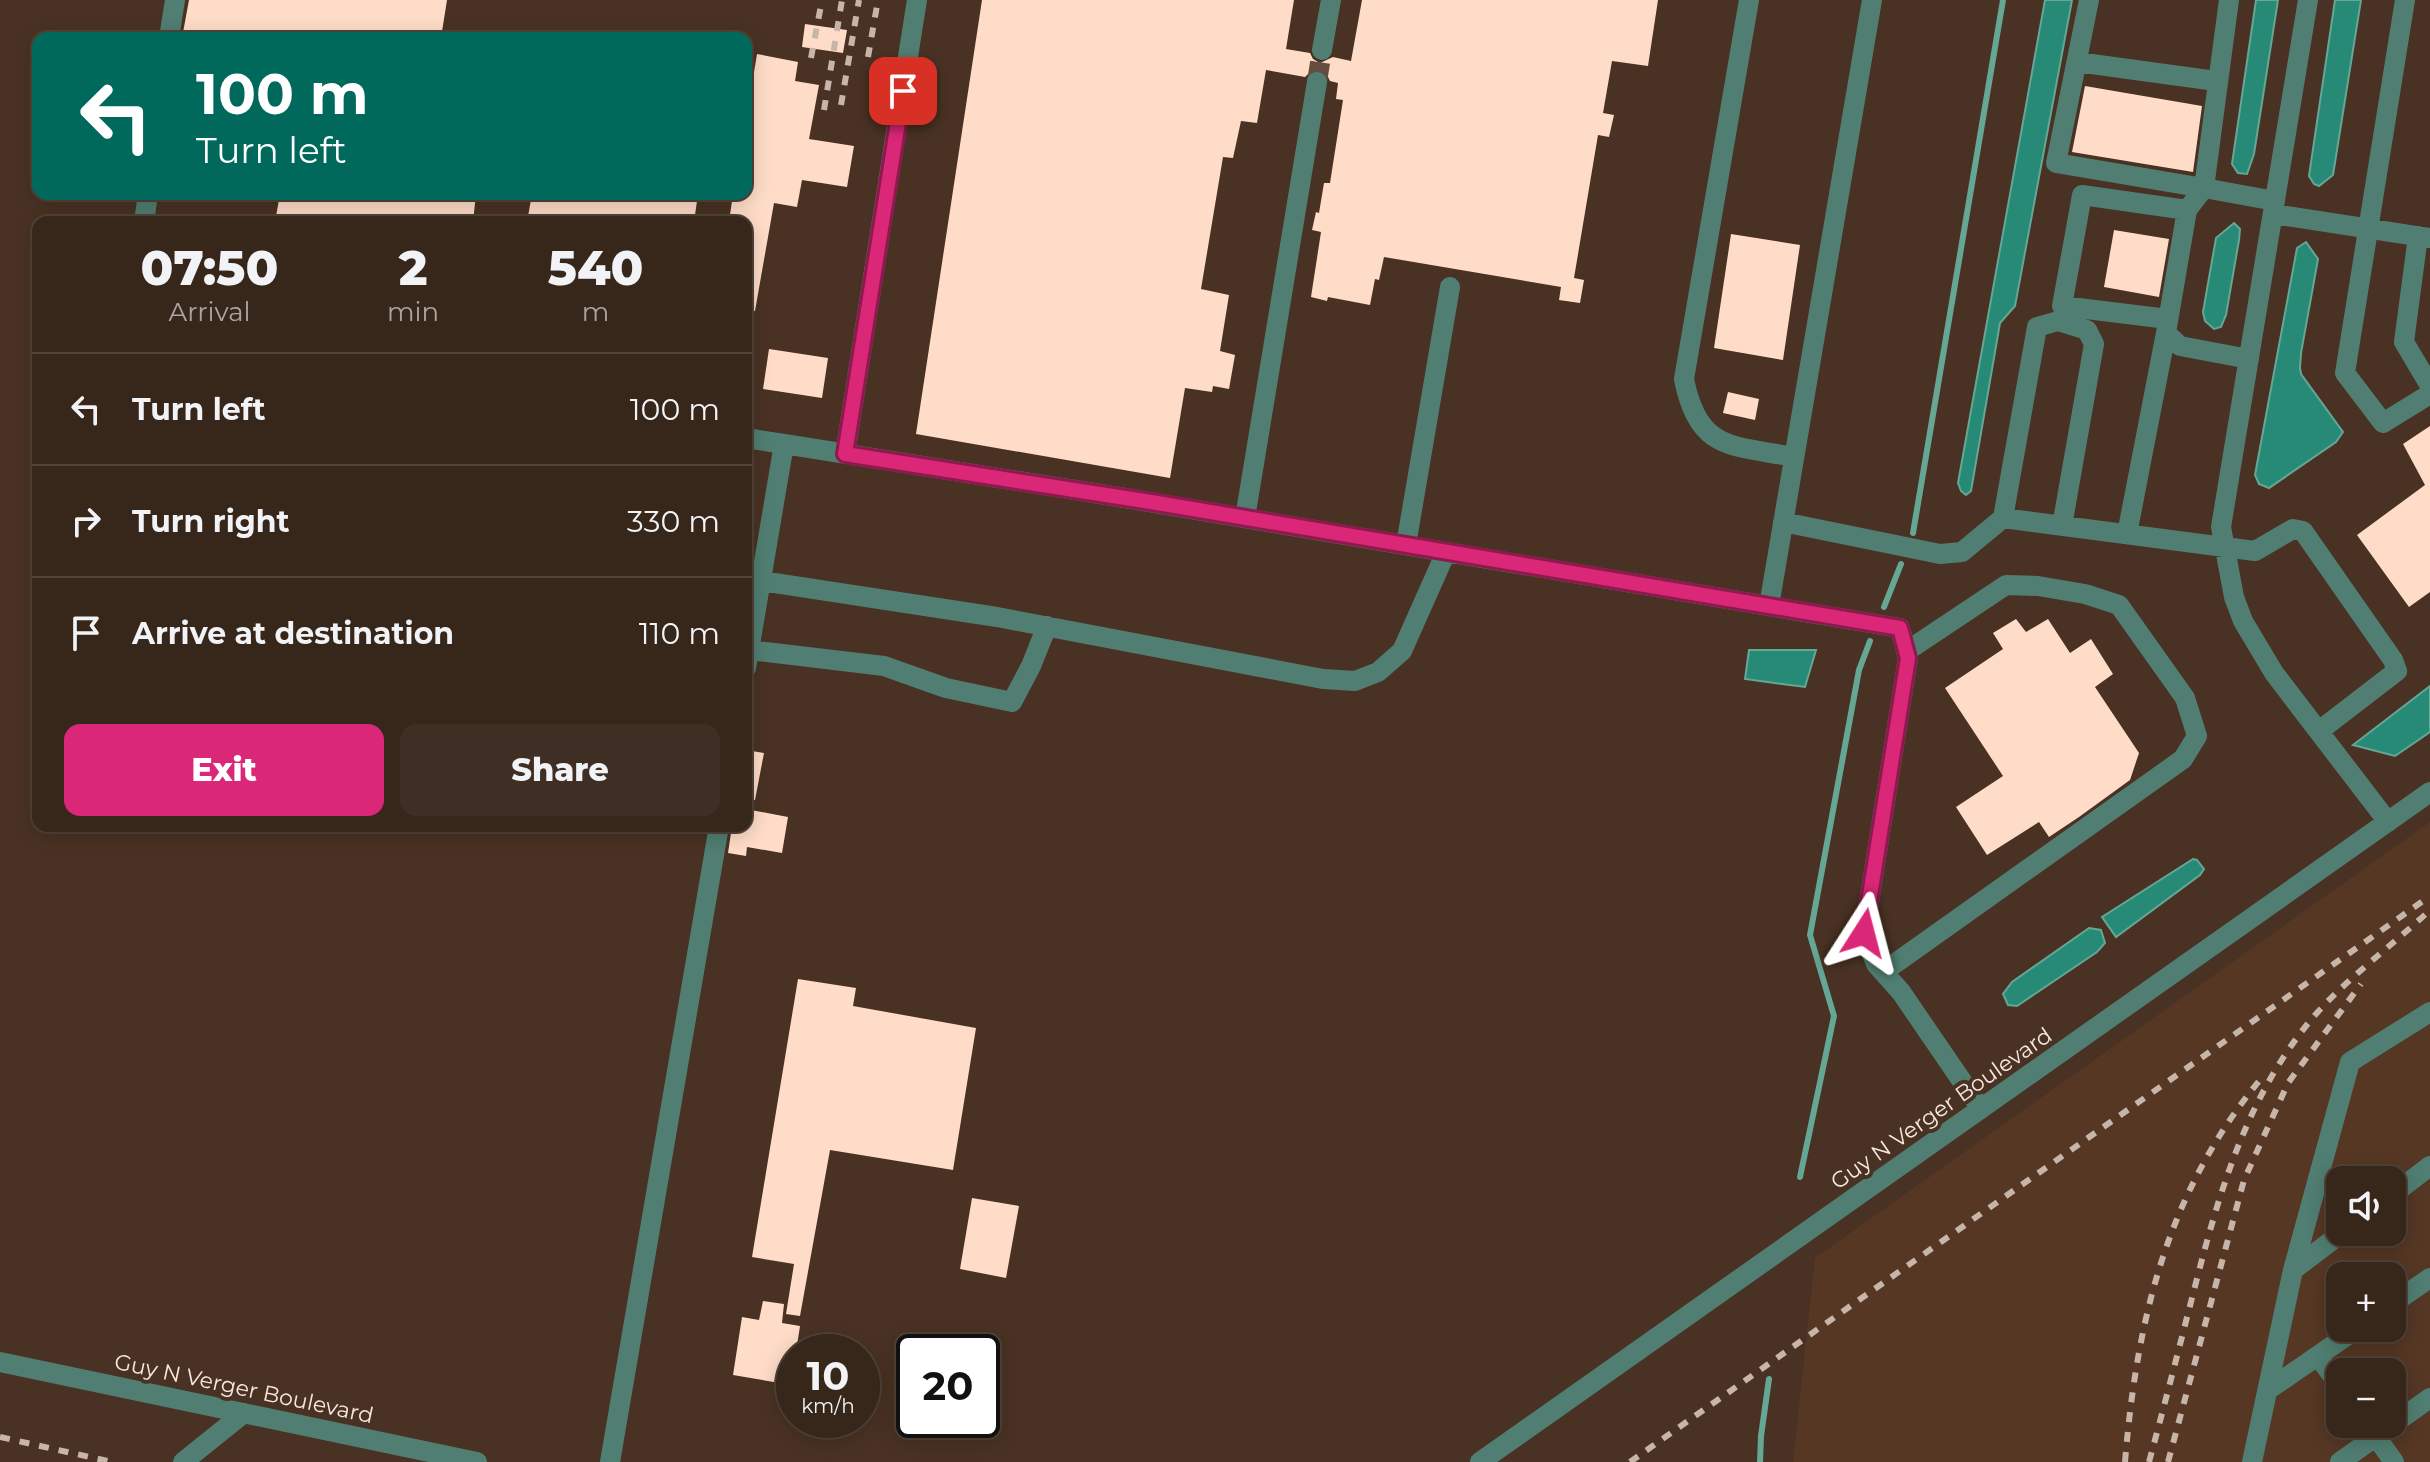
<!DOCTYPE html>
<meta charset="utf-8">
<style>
body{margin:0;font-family:Montserrat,sans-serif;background:#3e2e23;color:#f1f3f6;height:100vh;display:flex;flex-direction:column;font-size:30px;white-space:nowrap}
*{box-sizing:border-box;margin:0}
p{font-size:26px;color:#aaa5a2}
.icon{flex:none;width:44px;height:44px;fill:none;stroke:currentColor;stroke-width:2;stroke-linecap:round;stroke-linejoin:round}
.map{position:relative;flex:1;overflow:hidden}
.details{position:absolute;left:32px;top:216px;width:720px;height:616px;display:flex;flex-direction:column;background:#37261a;border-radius:16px;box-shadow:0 4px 20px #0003,0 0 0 2px #514339}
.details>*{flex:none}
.hud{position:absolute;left:32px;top:32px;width:720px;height:168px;border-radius:16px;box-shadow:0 4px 20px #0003,0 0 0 2px #514339;background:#00695c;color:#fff;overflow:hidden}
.controls{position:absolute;left:2326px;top:1166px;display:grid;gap:16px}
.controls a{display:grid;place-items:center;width:80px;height:80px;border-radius:16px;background:#37261a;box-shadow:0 4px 20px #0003,0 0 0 2px #514339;font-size:40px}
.speed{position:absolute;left:776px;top:1334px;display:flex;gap:16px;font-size:40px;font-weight:700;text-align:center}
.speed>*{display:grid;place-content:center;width:104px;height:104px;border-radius:50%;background:#37261a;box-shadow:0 4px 20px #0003,0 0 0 2px #514339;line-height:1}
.speed small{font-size:20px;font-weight:400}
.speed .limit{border:4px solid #111;border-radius:12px;background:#fff;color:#111}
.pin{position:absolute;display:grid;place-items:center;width:68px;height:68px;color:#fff;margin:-34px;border-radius:16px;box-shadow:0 4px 12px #0006}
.me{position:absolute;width:88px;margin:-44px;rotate:9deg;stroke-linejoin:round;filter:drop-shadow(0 0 6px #0008)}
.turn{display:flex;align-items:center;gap:28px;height:168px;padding:0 32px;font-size:36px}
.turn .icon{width:104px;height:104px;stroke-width:2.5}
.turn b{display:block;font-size:56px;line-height:68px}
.eta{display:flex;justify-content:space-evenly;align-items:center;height:136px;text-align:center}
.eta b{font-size:48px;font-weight:800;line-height:56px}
.action{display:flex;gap:16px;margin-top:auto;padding:16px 32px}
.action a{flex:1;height:92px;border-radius:16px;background:#db2777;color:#fff;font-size:32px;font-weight:800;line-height:92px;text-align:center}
.action a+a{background:#3e2e23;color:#f1f3f6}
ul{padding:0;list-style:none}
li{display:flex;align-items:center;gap:24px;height:112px;padding:0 32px;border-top:2px solid #514339}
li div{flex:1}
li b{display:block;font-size:30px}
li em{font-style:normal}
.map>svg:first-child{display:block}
.built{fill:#553724;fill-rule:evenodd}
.water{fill:#278a76;stroke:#65a695;stroke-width:2}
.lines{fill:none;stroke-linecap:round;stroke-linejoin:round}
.stream{stroke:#65a695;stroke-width:6}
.building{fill:#fedcc7}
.minor-tunnel{stroke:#634d3f;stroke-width:20;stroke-dasharray:20 10;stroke-linecap:butt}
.minor{stroke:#517e72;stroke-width:20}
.rail{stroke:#c7b5aa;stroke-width:6;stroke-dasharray:10 10;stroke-linecap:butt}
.route-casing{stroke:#8e194d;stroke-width:20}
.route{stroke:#db2777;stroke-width:14}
.labels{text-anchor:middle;stroke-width:8;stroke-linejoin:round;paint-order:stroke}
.street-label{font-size:22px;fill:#f7e8de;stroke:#493223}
</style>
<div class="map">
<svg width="2430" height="1462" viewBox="0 0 2430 1462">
<rect width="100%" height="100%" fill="#493223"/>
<!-- built -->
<path class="built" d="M2430 822V1462H1793L1815 1258ZM2340 1180H2392V1232H2340ZM2340 1276H2392V1328H2340ZM2340 1372H2392V1424H2340Z"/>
<!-- water -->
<path class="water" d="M2045 0H2072L2015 306 2000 323 1971 491 1966 495 1961 491 1958 483Z
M2256 0H2278L2254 154 2247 174 2238 173 2232 164Z
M2335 0H2361L2333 175 2319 186 2314 184 2309 176Z
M2234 223 2240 229 2239 240 2226 315 2221 327 2214 329 2205 321 2203 312 2216 238Z
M2306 242 2318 259 2301 353 2300 368 2301 374 2343 432 2336 442 2269 488 2259 484 2255 475 2297 248Z
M1749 650H1816L1805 687 1745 679Z
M2430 686V732L2395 756 2353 745Z
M2193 859 2197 860 2204 869 2200 875 2116 937 2102 917Z
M2089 928 2101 930 2105 943 2097 952 2017 1006 2008 1005 2003 994 2012 982Z"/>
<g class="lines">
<!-- stream -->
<path class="stream" d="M1913 533 2003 0
M1884 607 1901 564
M1800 1177 1834 1016 1810 935 1859 670 1870 641
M1760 1462 1761 1436 1769 1379"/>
</g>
<!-- building -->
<path class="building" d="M189 0H447L441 38H182Z
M982 0H1294L1286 49 1310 53 1313 59 1320 63 1333 57 1351 61 1362 0H1658L1648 66 1612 61 1603 113 1614 115 1609 137 1598 135 1574 278 1584 280 1580 303 1559 300 1561 287 1384 257 1379 280 1375 279 1370 305 1328 297 1327 301 1311 297 1321 232 1312 230 1316 212 1319 213 1324 183H1330L1343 100 1336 99 1338 83 1330 81 1326 73 1320 69 1312 70 1305 77 1266 70 1257 123 1241 121 1233 158 1223 157 1201 289 1229 295 1220 351 1235 355 1229 389 1213 386 1212 392 1185 388 1170 478 916 434Z
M805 24 847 30 843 53 802 47Z
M757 54 798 62 795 81 819 85 809 139 854 146 847 187 802 180 797 207 774 203 755 311 746 310V222H729L733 194H746V120Z
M2085 86 2202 106 2193 172 2072 152Z
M280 194H476L473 222H275Z
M532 194H698L694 222H527Z
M2114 230 2169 239 2159 297 2104 287Z
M1731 234 1800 245 1783 360 1714 348Z
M769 349 828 358 822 398 763 389Z
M1728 392 1759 399 1755 420 1723 413Z
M2430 426V592L2409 607 2357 535 2425 485 2403 444Z
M2016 619 2026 632 2048 619 2070 653 2091 639 2113 674 2095 687 2139 753 2130 780 2079 817 2049 837 2039 822 1987 855 1956 807 2003 776 1945 688 2003 649 1993 633Z
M746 750 764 753 755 800 746 799Z
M746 809 788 817 782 853 747 847 746 856 728 853 732 826H746Z
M798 979 856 988 853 1006 976 1028 953 1170 830 1150 800 1316 786 1314 794 1264 752 1257Z
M972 1198 1019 1206 1006 1278 960 1269Z
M763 1301 784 1304 782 1323 800 1326 791 1385 733 1375 742 1317 759 1320Z"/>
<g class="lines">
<!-- minor-tunnel -->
<path class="minor-tunnel" d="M1317 82 1322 50"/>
<!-- minor -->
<path class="minor" d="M1749 0 1684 379C1698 452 1733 445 1794 457
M2089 0 2056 163 2204 188 2229 0
M2308 0 2221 527 2234 597 2243 621 2274 673 2388 822
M2405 0 2345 373 2383 423 2430 394
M169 38 175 0
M1322 50 1331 0
M2077 62 2216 81
M2273 214 2430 238
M144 222 148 194
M2418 236 2404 342 2430 386
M2168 319 2062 306 2082 195 2187 210
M2249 359 2180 346 2166 333 2187 210 2204 188 2275 201
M746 438 784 444
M845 454 917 0
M1245 518 1317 82
M2003 518 2037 327 2058 321 2087 330 2094 344 2062 526
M1783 522 1940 554 1962 552 2003 518 2255 551 2293 529 2303 531 2393 660 2397 671 2319 731
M2127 534 2166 333
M1406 545 1450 287
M761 581 997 617 1323 679 1355 681 1378 672 1402 651 1446 552
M1769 606 1872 0
M749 650 884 666 946 688 1012 702 1031 666 1047 626
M746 668 784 444 1119 497 1900 628 1908 658 1864 933 1876 964 1901 992 1981 1109
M1883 972 2183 759 2197 736 2185 698 2119 605 2085 594 2038 586 2006 585 1907 651
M2392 1195 2430 1166
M2293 1270 2350 1062 2430 1012
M2392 1304 2430 1278
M2318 1356 2340 1386
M0 1362 477 1462
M2268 1390 2358 1328
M2367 1424 2394 1462
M183 1462 244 1413
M610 1462 719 826
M1480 1462 2430 792
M2252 1462 2293 1270 2343 1232
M2340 1462 2430 1398"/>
<!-- rail -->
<path class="rail" d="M868 57 878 0
M811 58 822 0
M841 105 859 0
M824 110 842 0
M0 1437 112 1462
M1630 1462 2430 896
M2125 1462C2137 1317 2168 1189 2264 1075
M2149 1462C2164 1407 2178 1352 2192 1298 2217 1200 2244 1101 2310 1021 2342 982 2393 945 2430 910
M2168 1462 2244 1180 2288 1083 2361 984"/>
</g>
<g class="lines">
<!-- route casing -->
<g class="route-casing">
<path id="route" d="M903 91 845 454 1151 502 1900 628 1908 658 1864 933"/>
</g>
<!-- route -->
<use href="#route" class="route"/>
</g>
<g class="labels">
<!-- street labels -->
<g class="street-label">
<text transform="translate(1941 1108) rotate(-35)" y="8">Guy N Verger Boulevard</text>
<text transform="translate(244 1388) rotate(12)" y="8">Guy N Verger Boulevard</text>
</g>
</g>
</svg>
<div class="controls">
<a><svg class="icon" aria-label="sound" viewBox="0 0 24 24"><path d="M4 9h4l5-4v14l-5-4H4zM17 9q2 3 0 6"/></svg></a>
<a>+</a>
<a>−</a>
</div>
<div class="speed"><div>10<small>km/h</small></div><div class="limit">20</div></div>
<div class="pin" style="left:903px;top:91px;background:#d93025"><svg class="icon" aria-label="arrive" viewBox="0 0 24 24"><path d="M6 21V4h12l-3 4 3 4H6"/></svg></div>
<svg class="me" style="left:1864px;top:933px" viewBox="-20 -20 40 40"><path d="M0-17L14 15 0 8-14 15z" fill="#db2777" stroke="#fff" stroke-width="4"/></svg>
<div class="hud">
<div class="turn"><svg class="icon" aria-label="left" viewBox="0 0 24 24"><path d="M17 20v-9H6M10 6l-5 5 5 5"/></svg><div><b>100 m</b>Turn left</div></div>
</div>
<section class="details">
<div class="eta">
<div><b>07:50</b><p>Arrival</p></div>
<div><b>2</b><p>min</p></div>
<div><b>540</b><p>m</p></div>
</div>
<ul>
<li><svg class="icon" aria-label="left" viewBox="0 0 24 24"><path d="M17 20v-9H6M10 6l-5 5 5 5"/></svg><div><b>Turn left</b></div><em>100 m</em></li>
<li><svg class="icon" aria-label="right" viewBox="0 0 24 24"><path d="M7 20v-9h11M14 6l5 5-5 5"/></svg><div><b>Turn right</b></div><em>330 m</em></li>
<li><svg class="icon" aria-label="arrive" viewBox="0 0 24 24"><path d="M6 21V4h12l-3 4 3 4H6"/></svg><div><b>Arrive at destination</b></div><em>110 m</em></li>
</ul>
<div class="action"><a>Exit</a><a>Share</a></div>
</section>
</div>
